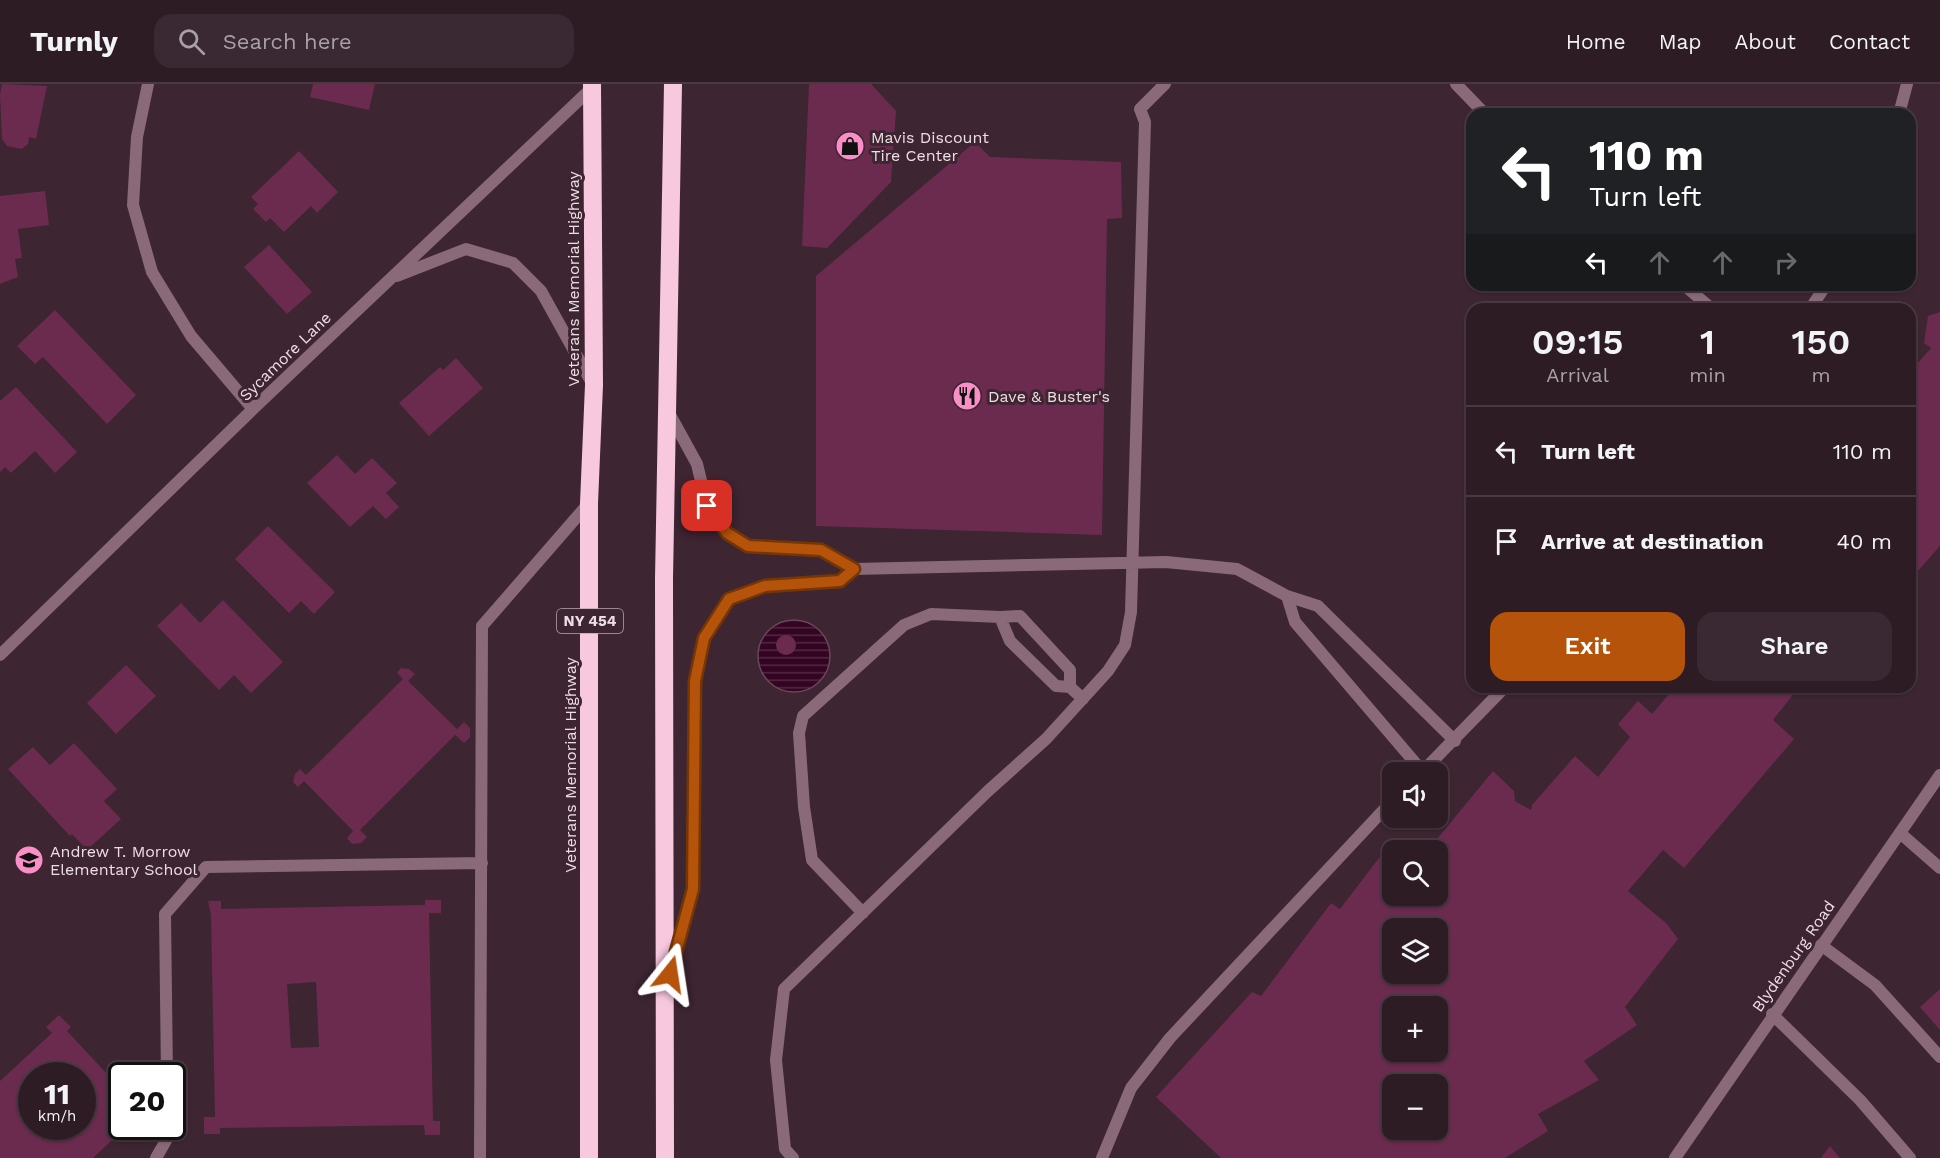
<!DOCTYPE html>
<meta charset="utf-8">
<style>
body{margin:0;font-family:"Work Sans",sans-serif;background:#3a2932;color:#f1f3f6;height:100vh;display:flex;flex-direction:column;font-size:22px;white-space:nowrap}
*{box-sizing:border-box;margin:0}
p{font-size:20px;color:#a7a1a7}
.icon{flex:none;width:33px;height:33px;fill:none;stroke:currentColor;stroke-width:2;stroke-linecap:round;stroke-linejoin:round}
.map{position:relative;flex:1;overflow:hidden}
.details{position:absolute;left:1466px;top:219px;width:450px;height:390px;display:flex;flex-direction:column;background:#2e1c25;border-radius:18px;box-shadow:0 2px 4px #0004,0 0 0 2px #493a42}
.details>*{flex:none}
.hud{position:absolute;left:1466px;top:24px;width:450px;height:183px;border-radius:18px;box-shadow:0 2px 4px #0004,0 0 0 2px #493a42;background:#202124;color:#fff;overflow:hidden}
.tools{position:absolute;left:1382px;top:678px;display:grid;gap:12px}
.tools a{display:grid;place-items:center;width:66px;height:66px;border-radius:12px;background:#2e1c25;box-shadow:0 2px 4px #0004,0 0 0 2px #493a42;font-size:30px}
.speed{position:absolute;left:18px;top:978px;display:flex;gap:12px;font-size:30px;font-weight:700;text-align:center}
.speed>*{display:grid;place-content:center;width:78px;height:78px;border-radius:50%;background:#2e1c25;box-shadow:0 2px 4px #0004,0 0 0 2px #493a42;line-height:1}
.speed small{font-size:15px;font-weight:400}
.speed .limit{border:3px solid #111;border-radius:9px;background:#fff;color:#111}
.pin{position:absolute;display:grid;place-items:center;width:51px;height:51px;color:#fff;margin:-26px;border-radius:12px;box-shadow:0 3px 9px #0006}
.me{position:absolute;width:66px;margin:-33px;rotate:15deg;stroke-linejoin:round;filter:drop-shadow(0 0 4px #0008)}
.turn{display:flex;align-items:center;gap:21px;height:126px;padding:0 24px;font-size:27px}
.turn .icon{width:78px;height:78px;stroke-width:2.5}
.turn b{display:block;font-size:42px;line-height:51px}
.lanes{display:flex;align-items:center;height:57px;padding:0 24px;background:#0003;justify-content:center;gap:30px;direction:ltr}
.lanes .off{opacity:.35}
.eta{display:flex;justify-content:space-evenly;align-items:center;height:102px;text-align:center}
.eta b{font-size:36px;font-weight:600;line-height:42px}
.action{display:flex;gap:12px;margin-top:auto;padding:12px 24px}
.action a{flex:1;height:69px;border-radius:18px;background:#b45309;color:#fff;font-size:24px;font-weight:600;line-height:69px;text-align:center}
.action a+a{background:#3a2932;color:#f1f3f6}
ul{padding:0;list-style:none}
li{display:flex;align-items:center;gap:18px;height:90px;padding:0 24px;border-top:2px solid #493a42}
li div{flex:1}
li b{display:block;font-size:22px}
li em{font-style:normal}
header{display:flex;align-items:center;gap:36px;box-sizing:border-box;height:84px;padding:0 30px;background:#2e1c25;border-bottom:2px solid #493a42}
header strong{font-size:28px}
nav{display:flex;gap:33px;margin-inline-start:auto;font-size:21px}
.search{width:420px;height:54px;background:#3a2932;display:flex;align-items:center;gap:15px;box-sizing:border-box;padding:0 21px;border-radius:18px;color:#a7a1a7;font-size:22px}
.map>svg:first-child{display:block}
.water{fill:url(#water-rules);stroke:#6c465c;stroke-width:1.5}
.building{fill:#6b2b4e;fill-rule:evenodd}
.lines{fill:none;stroke-linecap:round;stroke-linejoin:round}
.lane{stroke:#8a6a79;stroke-width:12}
.street{stroke:#8a6a79;stroke-width:12}
.highway{stroke:#f8c8df;stroke-width:18}
.route-casing{stroke:#753606;stroke-width:15}
.route{stroke:#b45309;stroke-width:10}
.labels{text-anchor:middle;stroke-width:6;stroke-linejoin:round;paint-order:stroke}
.shield{fill:#3d2531;stroke:#b8a6ae;stroke-width:1.5}
.shield-label{font-size:15px;font-weight:bold;fill:#eddde4}
.poi-label{font-size:16px;fill:#eddde4;stroke:#3d2531;text-anchor:start}
.street-label{font-size:16px;fill:#eddde4;stroke:#3d2531}
</style>
<header>
<strong>Turnly</strong>
<div class="search"><svg class="icon" aria-label="search" viewBox="0 0 24 24"><circle cx="10" cy="10" r="6"/><path d="M15 15l6 6"/></svg>Search here</div>
<nav><a>Home</a><a>Map</a><a>About</a><a>Contact</a></nav>
</header>
<div class="map">
<svg width="1940" height="1074" viewBox="0 0 1940 1074">
<defs>
<pattern id="water-rules" width="6" height="5" patternUnits="userSpaceOnUse" patternTransform="scale(1.5)"><rect width="6" height="5" fill="#340522"/><path d="M0 2.5h6" fill="none" stroke="#522942"/></pattern>
</defs>
<rect width="100%" height="100%" fill="#3d2531"/>
<!-- water -->
<path class="water" d="M758 572a36 36 0 1 1 72 0a36 36 0 1 1-72 0Z"/>
<!-- building -->
<path class="building" d="M2 0 47 2 36 55 29 53 28 60 22 65 7 62 2 55 0 11Z
M313 0H375L369 26 310 13Z
M809 0H871L896 27 891 98 827 164 802 162Z
M975 58 990 73 1121 78 1122 134 1107 135 1102 451 816 442V192Z
M299 67 338 108 317 129 311 122 284 148 270 134 266 138 253 125 258 120 251 113Z
M45 107 49 141 18 145 22 174 15 175 18 193 0 200V112Z
M269 161 312 208 287 230 244 183Z
M55 226 136 311 107 340 43 273 35 280 17 262Z
M1940 228V462L1910 496V288L1931 264 1924 259 1928 232Z
M456 274 483 304 429 352 399 319 440 283 443 286Z
M16 303 77 368 55 389 35 367 11 389 5 383 0 388V317Z
M337 371 355 390 372 374 397 399 386 409 399 423 386 435 373 422 350 443 307 399Z
M268 442 335 508 314 530 301 517 289 529 235 475Z
M223 516 283 578 251 609 234 591 219 606 157 542 181 519 200 539Z
M776 561a10 10 0 1 1 20 0a10 10 0 1 1-20 0Z
M126 581 156 612 116 650 87 619Z
M401 584 409 585 415 590 408 597 457 645 464 638 470 644V653L464 659 455 651 360 746 367 753 361 759 352 760 347 754 353 747 304 697 298 703 293 698 295 690 300 685 306 691 403 595 397 589Z
M1675 603H1799L1773 636 1794 655 1684 784 1663 766 1628 807 1667 840 1678 855 1625 923 1637 941 1584 977 1599 996 1538 1030 1548 1047 1505 1074H1221L1156 1013 1252 908 1261 912 1331 819 1340 825 1392 757 1404 766H1392V812H1437V766H1428L1493 687 1514 707 1515 717 1531 726 1532 721 1575 672 1598 693 1630 653 1618 640 1638 617 1652 630ZM1392 844H1437V890H1392ZM1392 922H1437V968H1392ZM1392 1000H1437V1046H1392Z
M74 659 117 705 104 717 121 735 87 766 72 750 70 752 8 685 33 663 50 681Z
M425 816H441V829H429L433 1037H440V1051H425L424 1041 220 1044V1050H204V1033H215L211 831 208 817H221V825L425 821ZM316 898 319 963 291 964 287 900Z
M1940 905V946L1920 923Z
M59 931 71 943 67 947 122 1006V1042H127L93 1074H0V997L52 949 46 943ZM32 992H82V1042H32Z
M1830 1062 1840 1074H1821Z"/>
<g class="lines">
<!-- lane -->
<path class="lane" d="M1456 0 1485 30
M1899 30 1907 0
M1684 201 1712 225
M1810 225 1826 201
M669 329 697 380 707 422 727 449 748 462 821 466 854 485 1166 478 1237 485 1287 512 1318 522 1455 657
M1287 512 1295 538 1423 688
M1000 533 1020 532 1070 586V603
M1422 688 1505 603
M1900 749 1940 784
M863 829 812 776 804 723 799 649 803 632 904 541 931 530 1000 533 1010 557 1056 602 1070 603 1083 615
M1821 861 1875 901 1940 973
M669 893 693 805 695 597 704 554 729 515 765 502 840 497 854 485
M1772 930 1860 1016 1910 1074
M167 992 165 830 206 783 482 779
M156 1074 168 1053 167 1042
M480 1074 482 542 589 419
M793 1074 785 1065 776 976 784 905 988 707 1046 655 1108 587 1125 561 1131 528 1145 38 1140 25 1165 0
M1102 1074 1131 1004 1170 954 1392 717"/>
<!-- street -->
<path class="street" d="M148 0 137 53 133 121 152 188 191 252 253 325
M397 192 466 165 513 179 541 207 592 299
M0 571 253 325 595 1
M1675 1074 1940 691"/>
<!-- highway -->
<path class="highway" d="M589 1074V419L594 301 592 0
M665 1074 664 495 673 0"/>
</g>
<g class="lines">
<!-- route casing -->
<g class="route-casing">
<path id="route" d="M670 890 693 805 695 597 704 554 729 515 765 502 840 497 854 485 821 466 748 462 727 449 707 422"/>
</g>
<!-- route -->
<use href="#route" class="route"/>
</g>
<!-- icons -->
<defs>
<g id="shop-disc" transform="scale(1.5)"><circle r="9.5" fill="#fa8fc7" stroke="#3d2531"/><path d="M-5-2.5h2.3a2.7 3.5 0 0 1 5.4 0H5L5.5 6h-11ZM-1.5-2.5h3a1.5 2.3 0 0 0-3 0Z" fill="#111"/></g>
<g id="restaurant-disc" transform="scale(1.5)"><circle r="9.5" fill="#fa8fc7" stroke="#3d2531"/><path d="M-5-6h1v4h1v-4h1v4h1v-4h1v5L-1.5 .5V6h-2V.5L-5-1ZM5-6V6H3V1.5H1.5Q1.5-4 5-6Z" fill="#111"/></g>
<g id="school-disc" transform="scale(1.5)"><circle r="9.5" fill="#fa8fc7" stroke="#3d2531"/><path d="M0-5L7-2L0 1L-7-2ZM-4 1L0 2.5L4 1V4Q0 6-4 4Z" fill="#111"/></g>
</defs>
<g fill-rule="evenodd">
<use href="#shop-disc" x="850" y="62"/>
<use href="#restaurant-disc" x="967" y="312"/>
<use href="#school-disc" x="29" y="776"/>
</g>
<g class="labels">
<!-- shield labels -->
<rect class="shield" x="557" y="525" width="66" height="24" rx="4.5"/>
<g class="shield-label">
<text x="590" y="542">NY 454</text>
</g>
<!-- poi labels -->
<g class="poi-label">
<text x="871" y="59">Mavis Discount<tspan x="871" dy="18">Tire Center</tspan></text>
<text x="988" y="318">Dave &amp; Buster's</text>
<text x="50" y="773">Andrew T. Morrow<tspan x="50" dy="18">Elementary School</tspan></text>
</g>
<!-- street labels -->
<g class="street-label">
<text transform="translate(573 195) rotate(-90)" y="6">Veterans Memorial Highway</text>
<text transform="translate(285 272) rotate(-44)" y="6">Sycamore Lane</text>
<text transform="translate(570 681) rotate(-90)" y="6">Veterans Memorial Highway</text>
<text transform="translate(1793 872) rotate(-55)" y="6">Blydenburg Road</text>
</g>
</g>
</svg>
<div class="tools">
<a><svg class="icon" aria-label="sound" viewBox="0 0 24 24"><path d="M4 9h4l5-4v14l-5-4H4zM17 9q2 3 0 6"/></svg></a>
<a><svg class="icon" aria-label="search" viewBox="0 0 24 24"><circle cx="10" cy="10" r="6"/><path d="M15 15l6 6"/></svg></a>
<a><svg class="icon" aria-label="layers" viewBox="0 0 24 24"><path d="M12 4l9 5-9 5-9-5zM3 14l9 5 9-5"/></svg></a>
<a>+</a>
<a>−</a>
</div>
<div class="speed"><div>11<small>km/h</small></div><div class="limit">20</div></div>
<div class="pin" style="left:707px;top:422px;background:#d93025"><svg class="icon" aria-label="arrive" viewBox="0 0 24 24"><path d="M6 21V4h12l-3 4 3 4H6"/></svg></div>
<svg class="me" style="left:670px;top:890px" viewBox="-20 -20 40 40"><path d="M0-17L14 15 0 8-14 15z" fill="#b45309" stroke="#fff" stroke-width="4"/></svg>
<div class="hud">
<div class="turn"><svg class="icon" aria-label="left" viewBox="0 0 24 24"><path d="M17 20v-9H6M10 6l-5 5 5 5"/></svg><div><b>110 m</b>Turn left</div></div>
<div class="lanes"><svg class="icon" aria-label="left" viewBox="0 0 24 24"><path d="M17 20v-9H6M10 6l-5 5 5 5"/></svg><svg class="icon off" aria-label="ahead" viewBox="0 0 24 24"><path d="M12 20V5M6 11l6-6 6 6"/></svg><svg class="icon off" aria-label="ahead" viewBox="0 0 24 24"><path d="M12 20V5M6 11l6-6 6 6"/></svg><svg class="icon off" aria-label="right" viewBox="0 0 24 24"><path d="M7 20v-9h11M14 6l5 5-5 5"/></svg></div>
</div>
<section class="details">
<div class="eta">
<div><b>09:15</b><p>Arrival</p></div>
<div><b>1</b><p>min</p></div>
<div><b>150</b><p>m</p></div>
</div>
<ul>
<li><svg class="icon" aria-label="left" viewBox="0 0 24 24"><path d="M17 20v-9H6M10 6l-5 5 5 5"/></svg><div><b>Turn left</b></div><em>110 m</em></li>
<li><svg class="icon" aria-label="arrive" viewBox="0 0 24 24"><path d="M6 21V4h12l-3 4 3 4H6"/></svg><div><b>Arrive at destination</b></div><em>40 m</em></li>
</ul>
<div class="action"><a>Exit</a><a>Share</a></div>
</section>
</div>
